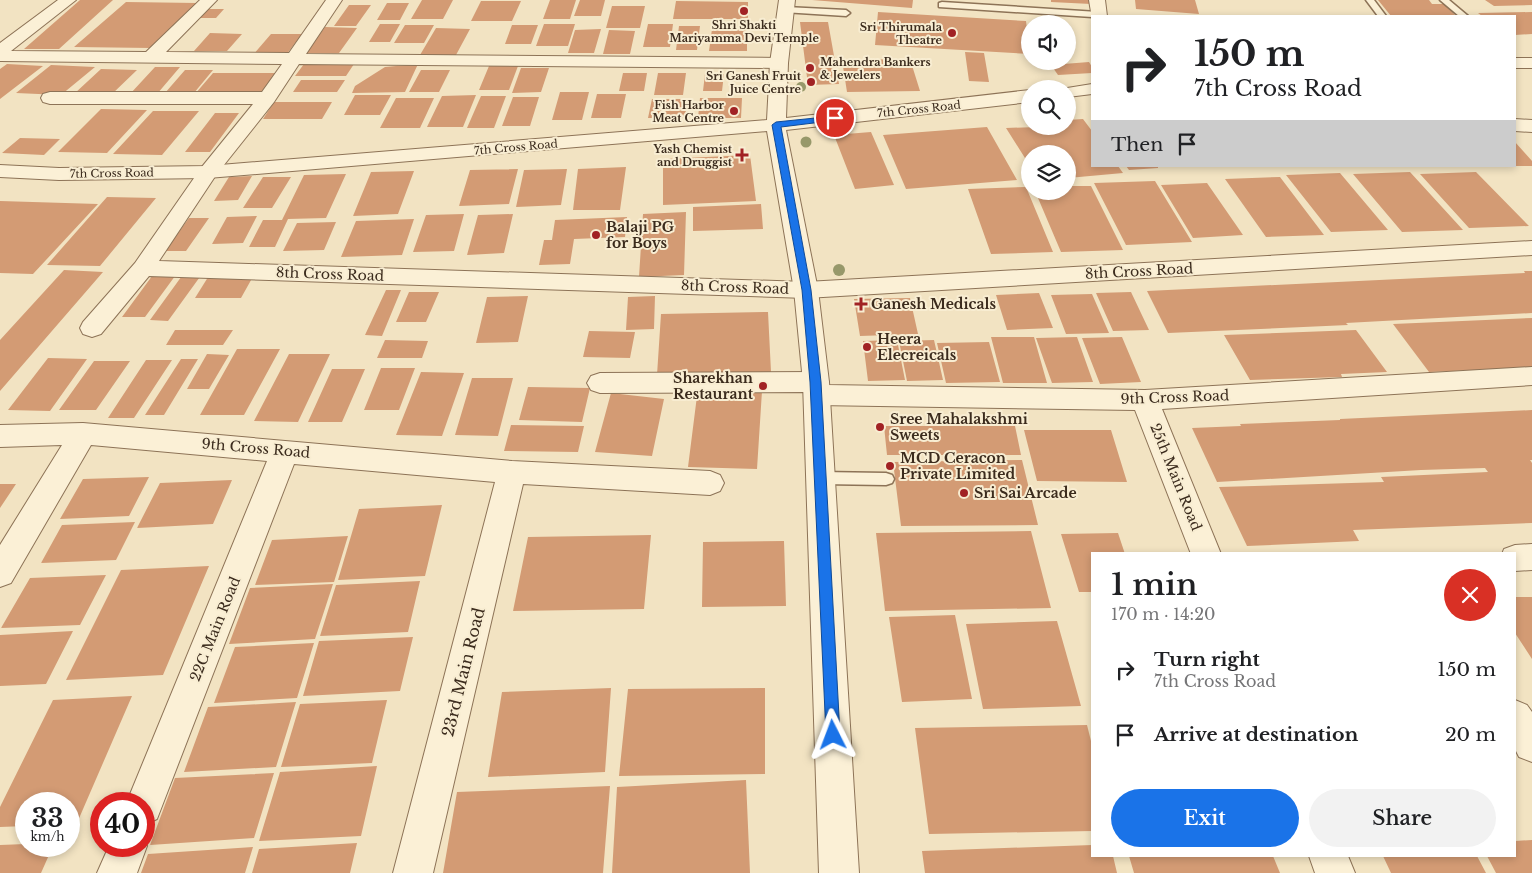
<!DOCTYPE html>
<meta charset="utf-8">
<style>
body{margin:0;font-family:"Libre Baskerville",serif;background:#f2f2f2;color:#202124;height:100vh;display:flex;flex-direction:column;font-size:19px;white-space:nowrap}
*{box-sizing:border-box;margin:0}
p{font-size:16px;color:#757577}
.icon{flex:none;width:28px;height:28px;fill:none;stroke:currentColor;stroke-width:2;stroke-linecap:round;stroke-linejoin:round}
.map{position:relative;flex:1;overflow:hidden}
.sheet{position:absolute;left:1091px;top:552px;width:425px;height:305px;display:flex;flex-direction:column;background:#fff;border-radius:0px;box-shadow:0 2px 8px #0003}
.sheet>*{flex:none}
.top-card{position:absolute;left:1091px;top:15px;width:425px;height:152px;border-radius:0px;box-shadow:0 2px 8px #0003;background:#fff;color:#202124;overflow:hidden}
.controls{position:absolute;left:1021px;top:15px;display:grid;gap:10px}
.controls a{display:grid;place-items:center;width:55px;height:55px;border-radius:50%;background:#fff;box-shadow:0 2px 8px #0003;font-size:25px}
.speed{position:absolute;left:15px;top:792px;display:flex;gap:10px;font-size:25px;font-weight:700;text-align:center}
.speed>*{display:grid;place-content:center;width:65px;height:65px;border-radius:50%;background:#fff;box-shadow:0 2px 8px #0003;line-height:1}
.speed small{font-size:12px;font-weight:400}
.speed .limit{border:8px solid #d22;background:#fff;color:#111}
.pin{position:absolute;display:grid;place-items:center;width:42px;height:42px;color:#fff;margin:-21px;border:2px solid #fff;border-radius:50%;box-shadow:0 1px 5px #0007}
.me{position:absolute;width:55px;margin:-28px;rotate:357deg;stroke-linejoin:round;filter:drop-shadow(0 0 4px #0008)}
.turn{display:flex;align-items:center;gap:18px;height:105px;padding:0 20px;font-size:22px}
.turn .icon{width:65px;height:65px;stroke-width:2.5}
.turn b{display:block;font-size:35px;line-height:42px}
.then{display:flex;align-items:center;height:48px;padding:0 20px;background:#0003;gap:10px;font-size:19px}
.round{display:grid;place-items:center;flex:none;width:52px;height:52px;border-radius:26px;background:#f2f2f2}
.head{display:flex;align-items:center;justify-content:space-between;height:85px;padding:0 20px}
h1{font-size:30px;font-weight:600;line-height:38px}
.cta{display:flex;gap:10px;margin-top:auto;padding:10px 20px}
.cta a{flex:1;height:58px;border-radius:30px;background:#1a73e8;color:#fff;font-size:20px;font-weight:600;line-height:58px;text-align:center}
.cta a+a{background:#f2f2f2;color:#202124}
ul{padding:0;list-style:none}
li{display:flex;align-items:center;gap:15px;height:65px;padding:0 20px}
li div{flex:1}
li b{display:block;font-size:19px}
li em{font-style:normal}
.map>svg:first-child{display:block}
.building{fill:#d39b74}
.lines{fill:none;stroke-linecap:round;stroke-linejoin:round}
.service-casing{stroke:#8d7357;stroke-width:3}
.minor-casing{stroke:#8d7357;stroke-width:2}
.tertiary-casing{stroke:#8d7357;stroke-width:2}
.service{fill:#fbf0d6;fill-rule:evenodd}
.minor{fill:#fbf0d6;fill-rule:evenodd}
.tertiary{fill:#fbf0d6;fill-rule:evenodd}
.tree{fill:#97986a}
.route{fill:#1a73e8;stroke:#114b97}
.poi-dot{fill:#a12224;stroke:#f8edd2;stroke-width:2}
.labels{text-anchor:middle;stroke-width:4;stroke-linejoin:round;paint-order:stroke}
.far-poi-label{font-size:11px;font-weight:bold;fill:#3b2b1d;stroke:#f8edd2;text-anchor:end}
.far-street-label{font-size:11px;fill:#3b2b1d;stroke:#f8edd2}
.poi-label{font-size:14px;font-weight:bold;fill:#3b2b1d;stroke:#f8edd2;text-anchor:start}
.street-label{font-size:14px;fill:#3b2b1d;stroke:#f8edd2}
.near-street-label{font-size:16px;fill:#3b2b1d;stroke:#f8edd2}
</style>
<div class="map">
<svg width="1532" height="873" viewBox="0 0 1532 873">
<rect width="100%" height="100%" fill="#f2e3c2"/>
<!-- building -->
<path class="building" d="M80 0H113L59 49H24Z
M422 0H453L443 19H411Z
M550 0H576L570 19H543Z
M580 0H605L601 16H574Z
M812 0H913L912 8Z
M1051 0H1090L1091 4 1051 2Z
M1135 0H1195L1199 14 1136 9Z
M1378 0H1429L1432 4H1445L1456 16H1391Z
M1485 0H1532V5L1494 6Z
M481 1H521L512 21H471Z
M676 1 748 2V19H673Z
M126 2 197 3 151 48 74 47Z
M387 3H409L400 20H377Z
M349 5H371L356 26H334Z
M612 6H645L640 28H606Z
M207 9H224L216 18H199Z
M878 12 1026 21 1030 54 875 45Z
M1532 12V34L1515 35V16H1482L1478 13Z
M800 22H828L839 84 808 85Z
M380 24H400L390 42H369Z
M544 24H575L568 46H536Z
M648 24H673L670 47H643Z
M405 25H434L424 43H394Z
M512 25H538L531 44H505Z
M679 26H700L697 50H676Z
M325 27 357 28 339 53H306Z
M436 28 470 29 456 55H420Z
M601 29 594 53H568L575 30Z
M712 29H747V51H709Z
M609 30 635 31 630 54H603Z
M210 33 242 34 227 51H194Z
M271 34H302L286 55H253Z
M965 52 984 53 989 82 969 81Z
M910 59 920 91 847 92 842 60Z
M1089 62 1092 67V73L1058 75 1051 65Z
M7 64 43 66 0 99V69Z
M304 64H354L346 76H295Z
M418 64 405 92 352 93 355 86 385 67Z
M51 65 95 67 61 95 16 93Z
M489 66H518L509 90H479Z
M155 67H180L157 94H130Z
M521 68H549L541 92 512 93Z
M101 69 137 70 111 95 74 94Z
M185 70H213L194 93H165Z
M421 70H450L439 92H409Z
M213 73H282L267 94H195Z
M623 73H647L644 91H619Z
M658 73H686L683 95H654Z
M705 74H724L722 91H703Z
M301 80H345L337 92H293Z
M560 92H589L582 120H552Z
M597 94H626L621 118H591Z
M355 95H391L380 115H344Z
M476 95 463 127H427L442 96Z
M481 96H506L494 128H467Z
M513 97H539L530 126H502Z
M396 98H434L420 128H380Z
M700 98H742L741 118H698Z
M652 99H687L685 118H648Z
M274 102H332L322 119H263Z
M101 109 147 110 107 153 58 152Z
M153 111H199L162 155 113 154Z
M215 113H239L210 152H185Z
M1083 119 1092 131V166H1118L1123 173 1068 178V154H1030V166L1006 128 1068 126V120Z
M987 127 1017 180 906 189 883 135Z
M871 132 894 185 855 189 834 135Z
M20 138 60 139 44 155 2 153Z
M1515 142 1532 161V166H1515Z
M750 155 756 201 663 205V159Z
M1126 166H1158V168L1129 170Z
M626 167 620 210H573L578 169Z
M518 169 509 204 459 206 470 170Z
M567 169 561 205 516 207 524 170Z
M414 171 398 214 353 216 371 172Z
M1410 172 1463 230 1402 232 1353 174Z
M1476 172 1529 226 1469 228 1420 174Z
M1340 173 1388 230 1331 232 1286 175Z
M346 174 326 218 288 219 275 247H249L263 220H282L304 175Z
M252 176 238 200 214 201 229 177Z
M263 177H291L272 208H243Z
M1280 177 1324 235 1266 237 1225 179Z
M1155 181 1192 242 1126 245 1094 183Z
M1207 183 1243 235 1193 238 1161 185Z
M1068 186H1091L1123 250 1061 252 1035 191H1068Z
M1026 187 1053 252 991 254 968 189Z
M107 197 156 198 100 266 47 265Z
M0 201 98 204 33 274 0 273Z
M761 204 763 229 693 231V207Z
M686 212 684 275 639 277 643 214Z
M464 214 454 251 413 252 426 215Z
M513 214 504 253 467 255 478 215Z
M257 216 243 243 212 244 227 217Z
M627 217 625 237 574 239 570 264 539 265 544 240H552L555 220Z
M189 218H209L186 251H165Z
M414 219 402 255 341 257 356 221Z
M336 222 324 250 283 251 297 223Z
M64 270 103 272 0 391V340Z
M1524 271H1532V313L1346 323 1348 325 1168 333 1147 291 1525 273Z
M155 272H178L145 317H122Z
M184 273 202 274 168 321 150 320Z
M255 273 241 298H195L210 274Z
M386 290H401L382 336 365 335Z
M409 292H439L426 322H396Z
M1131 292 1149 330 1113 331 1096 293Z
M1039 293 1053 328 1007 330 996 295Z
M1092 294 1109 333 1066 334 1051 295Z
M528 296 518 342 476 343 487 297Z
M655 296 654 329 626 330 628 297Z
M910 298 918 334 860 336 854 299Z
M768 312 771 372 657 375 661 314Z
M1532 318V367L1524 368 1429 372 1393 324Z
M175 330H233L223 345H166Z
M1356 330 1387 372 1341 374 1342 377 1250 380 1224 335Z
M589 331 635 332 630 358 583 357Z
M991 337H1034L1047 383H1003Z
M1077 337 1093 382 1052 383 1036 338Z
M1122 337 1141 382 1100 384 1082 338Z
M385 340 428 341 422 358H377Z
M897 340 905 380 868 381 863 341Z
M934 340 943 380 907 381 899 341Z
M989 342 1000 382 946 383 937 343Z
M237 349H280L244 415H200Z
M207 354 229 355 209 389H187Z
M289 354H330L298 422 254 421Z
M48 358 87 359 50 411 8 410Z
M181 359H198L164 415H145Z
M146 360H172L134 418H108Z
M94 361H130L96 410H59Z
M381 368H415L399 410H364Z
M332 369H365L342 422H308Z
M421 372 464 373 442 436 396 435Z
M472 378H513L498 436 455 435Z
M528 387 590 388 582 422 519 420Z
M698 388 762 391 757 469 688 467Z
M611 393 664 399 652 456 595 452Z
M1532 410V460H1530L1532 463V523L1353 530 1359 541 1247 546 1219 487 1384 482 1381 477 1488 472 1485 468 1421 470 1217 482 1192 428 1241 426 1240 424 1340 420V419Z
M511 425 584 426 578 452 504 451Z
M884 426H1015L1021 455H887Z
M1024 430H1111L1127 482 1037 481Z
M1022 460 1038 525 901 526 893 462Z
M149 477 129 516 60 519 83 479Z
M232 480 213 524 137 528 160 483Z
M0 484H16L0 508Z
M442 505 425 576 338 580 359 509Z
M135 522 116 560 41 563 62 525Z
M1031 531 1051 608 885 611 876 533Z
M1118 533 1125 554H1092V592H1079L1061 534Z
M651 535 644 609 513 611 528 537Z
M348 536 334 582 255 585 272 540Z
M784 541 786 606 702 607 703 542Z
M209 566 163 675 66 680 121 570Z
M106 575 80 625 1 628 30 578Z
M420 581 408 632 320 636 336 585Z
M333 584 315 639 229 644 250 588Z
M1515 597H1532V659L1515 633Z
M955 615 972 699 902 702 889 617Z
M1057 621 1081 706 983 709 966 624Z
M73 631 46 684 0 686V635Z
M413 637 400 691 303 696 319 641Z
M314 643 297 698 214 703 235 647Z
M611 688 605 772 488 777 502 692Z
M765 688V774L619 776 628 689Z
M132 696 77 823H69V804H26V826L0 827V807L53 700Z
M387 700 372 763 281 767 300 704Z
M296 702 276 767 184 772 208 707Z
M1087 725 1092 745V831L929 834 915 728Z
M377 766 361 836 259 841 280 772Z
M274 773 254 838 150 845 175 778Z
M746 780 750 873H612L617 787Z
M610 786 603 873H443L457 792Z
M1532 840V873H1496L1487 856H1515V841Z
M357 843 350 873H252L259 849Z
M26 844V846H53L41 873H0V845Z
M1092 845V856H1113L1117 873H925L922 851Z
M253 847 245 873H141L148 854Z
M1129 856H1273L1280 873H1134Z
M1383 856H1477L1486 873H1391Z"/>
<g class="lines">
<!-- service casing -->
<g class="service-casing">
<path id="service" d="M1366 0H1374L1386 16H1378Z
M1440 0H1449L1468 16H1459Z
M942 2 1098 12 1102 15 1092 17 939 7V3Z
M786 7 846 10 850 13 846 16 783 12 782 10Z
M821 472 886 473 892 475 894 479 892 483 886 485 821 484 815 482 813 478 815 474Z"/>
</g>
<!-- minor casing -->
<g class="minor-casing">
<path id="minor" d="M58 0H76L11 51 146 52 200 0H217L166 52 289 53 326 0H342L306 54 779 58 785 59 788 63 785 67 779 68 299 64 274 102 216 175 159 261 806 282 1532 241V255L806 298 149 276 101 334 92 337 83 334 80 328 83 322 135 263 201 168 253 104H50L43 102 41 98 43 94 50 92H262L282 64 0 61V43Z
M1089 0H1105L1107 16H1092V18Z
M1515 119 1532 120V132L1515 131Z
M1532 367V385L1162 409 1221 554H1191L1135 410 817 405 808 402 804 395 806 392 600 393 591 390 587 383 591 376 600 373 816 372 825 375 829 382 827 385 1145 390Z
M83 423 512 461 710 471 720 475 724 483 720 491 710 495 523 484 433 873H393L495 482 294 464 157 819 144 825V804H126L267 461 91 445 11 583 0 587V545L62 445 0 447V425Z
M1532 544V570L1515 571V554H1502L1504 549 1515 545Z
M1515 700 1527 705 1532 712V762L1519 757 1515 749Z
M144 838 147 846 137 873H97L109 846H144Z
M1309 856H1348L1355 873H1315Z"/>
</g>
<!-- tertiary casing -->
<g class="tertiary-casing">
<path id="tertiary" d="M779 0H795L788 63 786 118 1030 90V102L786 130 818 290 829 382 859 873H819L803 382 794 290 767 131 208 178 59 180 0 177V165L59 168 208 166 767 120 770 63Z
M1515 58H1532V68H1515Z
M1092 84V94L1068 97V89H1061Z"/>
</g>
<!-- service -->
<use href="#service" class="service"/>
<!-- minor -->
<use href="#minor" class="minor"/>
<!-- tertiary -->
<use href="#tertiary" class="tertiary"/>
</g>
<!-- trees -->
<g class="tree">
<circle cx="801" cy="87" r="5"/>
<circle cx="806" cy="142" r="5.5"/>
<circle cx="839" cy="270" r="6"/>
</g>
<!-- route -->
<path class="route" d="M835 116 839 118 838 120 781 127 811 290 821 382 840 735 838 741 833 743 828 741 826 735 810 382 802 290 772 125 776 122Z"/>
<!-- markers -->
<g class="poi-dot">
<circle cx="744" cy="11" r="5"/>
<circle cx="952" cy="33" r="5"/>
<circle cx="810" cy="68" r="5"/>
<circle cx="811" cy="82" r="5"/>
<circle cx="734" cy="111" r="5"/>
<path d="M739.5 147.5h5v5h5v5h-5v5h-5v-5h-5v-5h5z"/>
<circle cx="596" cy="235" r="5"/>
<path d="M858.5 296.5h5v5h5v5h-5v5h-5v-5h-5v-5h5z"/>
<circle cx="867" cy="347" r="5"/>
<circle cx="763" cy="386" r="5"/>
<circle cx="880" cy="427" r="5"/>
<circle cx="890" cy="466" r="5"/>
<circle cx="964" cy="493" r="5"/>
</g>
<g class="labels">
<!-- far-poi labels -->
<g class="far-poi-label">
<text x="744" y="29" text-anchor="middle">Shri Shakti<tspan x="744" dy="13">Mariyamma Devi Temple</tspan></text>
<text x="942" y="31">Sri Thirumala<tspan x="942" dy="13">Theatre</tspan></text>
<text x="820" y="66" text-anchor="start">Mahendra Bankers<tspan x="820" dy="13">&amp; Jewelers</tspan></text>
<text x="801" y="80">Sri Ganesh Fruit<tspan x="801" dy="13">Juice Centre</tspan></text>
<text x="724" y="109">Fish Harbor<tspan x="724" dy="13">Meat Centre</tspan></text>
<text x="732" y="153">Yash Chemist<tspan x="732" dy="13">and Druggist</tspan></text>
</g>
<!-- far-street labels -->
<g class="far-street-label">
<text transform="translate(919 109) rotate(-6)" y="4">7th Cross Road</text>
<text transform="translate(516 147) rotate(-5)" y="4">7th Cross Road</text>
<text transform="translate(112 173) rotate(-1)" y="4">7th Cross Road</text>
</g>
<!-- poi labels -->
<g class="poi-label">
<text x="606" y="232">Balaji PG<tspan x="606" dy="16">for Boys</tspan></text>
<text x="871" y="309">Ganesh Medicals</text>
<text x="877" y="344">Heera<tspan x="877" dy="16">Elecreicals</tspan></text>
<text x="753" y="383" text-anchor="end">Sharekhan<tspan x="753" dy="16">Restaurant</tspan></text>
<text x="890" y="424">Sree Mahalakshmi<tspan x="890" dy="16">Sweets</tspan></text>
<text x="900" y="463">MCD Ceracon<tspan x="900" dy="16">Private Limited</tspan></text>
<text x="974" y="498">Sri Sai Arcade</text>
</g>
<!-- street labels -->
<g class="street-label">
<text transform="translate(1139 271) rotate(-3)" y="5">8th Cross Road</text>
<text transform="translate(330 274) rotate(2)" y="5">8th Cross Road</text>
<text transform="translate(735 287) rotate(2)" y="5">8th Cross Road</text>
<text transform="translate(1175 397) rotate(-2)" y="5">9th Cross Road</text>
<text transform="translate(256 448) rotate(5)" y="5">9th Cross Road</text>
<text transform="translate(1176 477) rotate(68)" y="5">25th Main Road</text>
<text transform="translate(215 629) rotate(-68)" y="5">22C Main Road</text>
</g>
<!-- near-street labels -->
<g class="near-street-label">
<text transform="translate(463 672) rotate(-76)" y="6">23rd Main Road</text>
</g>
</g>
</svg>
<div class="controls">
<a><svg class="icon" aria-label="sound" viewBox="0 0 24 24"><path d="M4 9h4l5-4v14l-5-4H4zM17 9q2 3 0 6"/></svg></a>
<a><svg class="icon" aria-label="search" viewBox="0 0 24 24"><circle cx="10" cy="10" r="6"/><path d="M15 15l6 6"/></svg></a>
<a><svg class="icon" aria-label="layers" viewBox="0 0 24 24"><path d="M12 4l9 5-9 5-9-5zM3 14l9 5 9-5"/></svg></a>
</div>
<div class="speed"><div>33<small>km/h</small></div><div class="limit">40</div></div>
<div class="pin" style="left:835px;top:118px;background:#d93025"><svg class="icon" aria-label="arrive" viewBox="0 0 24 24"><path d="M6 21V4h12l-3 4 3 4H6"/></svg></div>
<svg class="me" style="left:833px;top:735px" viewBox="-20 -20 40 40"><path d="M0-17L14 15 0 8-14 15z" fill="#1a73e8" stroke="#fff" stroke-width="4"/></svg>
<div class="top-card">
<div class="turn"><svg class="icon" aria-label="right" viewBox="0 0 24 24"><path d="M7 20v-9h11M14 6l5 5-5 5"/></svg><div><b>150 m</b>7th Cross Road</div></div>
<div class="then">Then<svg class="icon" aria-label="arrive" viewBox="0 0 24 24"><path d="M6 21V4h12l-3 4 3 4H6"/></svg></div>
</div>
<section class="sheet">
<div class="head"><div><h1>1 min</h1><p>170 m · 14:20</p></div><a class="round" style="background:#d93025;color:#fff"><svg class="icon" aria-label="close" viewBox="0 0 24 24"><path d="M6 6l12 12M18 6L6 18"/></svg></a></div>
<ul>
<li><svg class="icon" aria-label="right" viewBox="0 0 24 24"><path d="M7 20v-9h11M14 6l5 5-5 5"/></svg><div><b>Turn right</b><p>7th Cross Road</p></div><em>150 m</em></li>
<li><svg class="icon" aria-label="arrive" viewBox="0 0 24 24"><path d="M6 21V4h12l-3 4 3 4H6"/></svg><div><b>Arrive at destination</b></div><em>20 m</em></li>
</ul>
<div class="cta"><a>Exit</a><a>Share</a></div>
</section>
</div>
